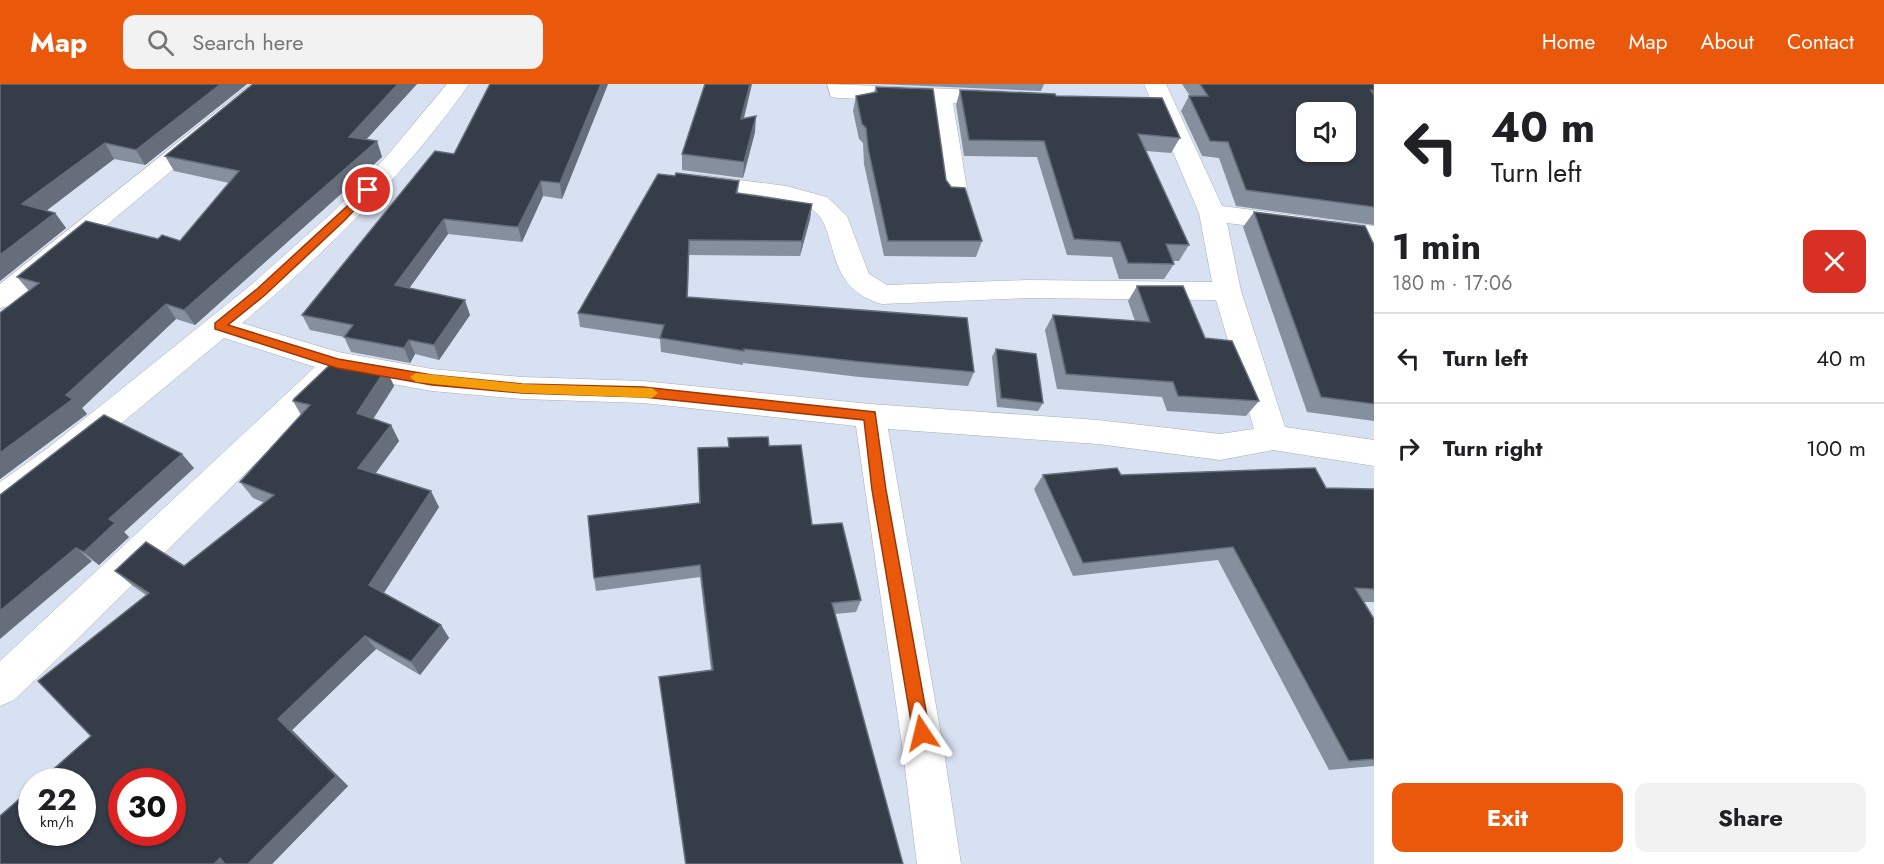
<!DOCTYPE html>
<meta charset="utf-8">
<style>
body{margin:0;font-family:Jost,sans-serif;background:#f2f2f2;color:#202124;height:100vh;display:flex;flex-direction:column;font-size:22px;white-space:nowrap}
*{box-sizing:border-box;margin:0}
p{font-size:20px;color:#757577}
.icon{flex:none;width:33px;height:33px;fill:none;stroke:currentColor;stroke-width:2;stroke-linecap:round;stroke-linejoin:round}
.map{position:relative;flex:1;overflow:hidden}
.sheet{display:flex;flex-direction:column;background:#fff;width:510px}
.sheet>*{flex:none}
.top-card{background:#fff;color:#202124;overflow:hidden}
.tools{position:absolute;left:1296px;top:18px;display:grid;gap:12px}
.tools a{display:grid;place-items:center;width:60px;height:60px;border-radius:12px;background:#fff;box-shadow:0 2px 4px #0004;font-size:30px}
.speed{position:absolute;left:18px;top:684px;display:flex;gap:12px;font-size:30px;font-weight:700;text-align:center}
.speed>*{display:grid;place-content:center;width:78px;height:78px;border-radius:50%;background:#fff;box-shadow:0 2px 4px #0004;line-height:1}
.speed small{font-size:15px;font-weight:400}
.speed .limit{border:9px solid #d22;background:#fff;color:#111}
.pin{position:absolute;display:grid;place-items:center;width:51px;height:51px;color:#fff;margin:-26px;border:3px solid #fff;border-radius:50%;box-shadow:0 2px 6px #0007}
.me{position:absolute;width:66px;margin:-33px;rotate:350deg;stroke-linejoin:round;filter:drop-shadow(0 0 4px #0008)}
.turn{display:flex;align-items:center;gap:21px;height:126px;padding:0 18px;font-size:27px}
.turn .icon{width:78px;height:78px;stroke-width:2.5}
.turn b{display:block;font-size:42px;line-height:51px}
.round{display:grid;place-items:center;flex:none;width:63px;height:63px;border-radius:12px;background:#f2f2f2}
.overview{display:flex;align-items:center;justify-content:space-between;height:102px;padding:0 18px}
h1{font-size:36px;font-weight:700;line-height:45px}
.primary-button{display:flex;gap:12px;margin-top:auto;padding:12px 18px}
.primary-button a{flex:1;height:69px;border-radius:12px;background:#ea580c;color:#fff;font-size:24px;font-weight:700;line-height:69px;text-align:center}
.primary-button a+a{background:#f2f2f2;color:#202124}
ul{padding:0;list-style:none}
li{display:flex;align-items:center;gap:18px;height:90px;padding:0 18px;border-top:2px solid #e0e0e0}
li div{flex:1}
li b{display:block;font-size:22px}
li em{font-style:normal}
header{display:flex;align-items:center;gap:36px;box-sizing:border-box;height:84px;padding:0 30px;background:#ea580c;color:#fff}
header strong{font-size:28px}
nav{display:flex;gap:33px;margin-inline-start:auto;font-size:21px}
.search{width:420px;height:54px;background:#f2f2f2;display:flex;align-items:center;gap:15px;box-sizing:border-box;padding:0 21px;border-radius:12px;color:#757577;font-size:22px}
main{display:flex;flex:1;min-height:0}
.map>svg:first-child{display:block}
.lines{fill:none;stroke-linecap:round;stroke-linejoin:round}
.minor-casing{stroke:#a5aebd;stroke-width:1}
.minor{fill:#fff;fill-rule:evenodd}
.wall{fill:#868f9d}
.shaded-wall{fill:#666e7b}
.building{fill:#353d49;stroke:#666e7b;stroke-width:1.5;fill-rule:evenodd}
.route{fill:#ea580c;stroke:#983908;stroke-width:1.5}
.slow{fill:#f59e0b}
</style>
<header>
<strong>Map</strong>
<div class="search"><svg class="icon" aria-label="search" viewBox="0 0 24 24"><circle cx="10" cy="10" r="6"/><path d="M15 15l6 6"/></svg>Search here</div>
<nav><a>Home</a><a>Map</a><a>About</a><a>Contact</a></nav>
</header>
<main>
<div class="map">
<svg width="1374" height="780" viewBox="0 0 1374 780">
<rect width="100%" height="100%" fill="#d8e1f1"/>
<g class="lines">
<!-- minor casing -->
<g class="minor-casing">
<path id="minor" d="M251 0H275L10 222 0 224V200Z
M447 0H469C408 88 323 171 242 239L338 268 432 285 522 293 643 297 870 320 1098 336 1220 350 1254 345 1216 216 1028 214 882 220C818 202 843 140 808 123 780 110 726 108 694 104L685 102 682 97 685 92 694 90 786 102 827 113 847 132 869 190 887 201 1028 196 1212 198 1199 129 1144 0H1166L1222 122 1374 142V158L1227 139 1241 207 1285 343 1374 356V382L1273 366 1220 376 1098 360 888 345 944 668 961 780H917L903 668 856 342 643 319 522 315 432 307 342 291 339 297 55 577 14 616 0 622V577L315 283 224 254 70 382 12 426 0 430V398L48 364 251 201 333 128 386 73Z
M827 0 1002 7 1010 9 1013 14 1010 19 1002 21 953 19 968 111 965 116 956 118 947 116 944 111 931 18 839 14 831 13Z"/>
</g>
<!-- minor -->
<use href="#minor" class="minor"/>
</g>
<!-- wall -->
<path class="wall" d="M0 0H247L145 81 114 75 46 127 55 129 66 144 0 197Z
M253 0H417L366 55 377 57 382 73 195 241 176 235 82 324 87 330 0 395V229L29 207 17 193 158 155 180 157 229 99 174 87 165 72Z
M608 0 562 115 543 112 522 158 448 150 409 204 470 231 439 276 415 270 410 279 351 268 344 253 310 246 302 231 454 70Z
M879 0H1044L1041 7Z
M1182 0H1374V141L1236 122 1219 74 1202 72 1181 27 1189 12H1190Z
M876 3 946 96 982 157 976 173 884 172 864 80 863 59 859 55 853 27 856 12 874 8Z
M960 6 1056 12 1180 54 1171 69 1146 67 1189 161 1179 177H1173L1174 180 1164 195H1119L1112 173 1067 171 1037 73 964 72 956 21Z
M744 34 755 48 743 94 682 86V70Z
M675 92 739 97 738 109 812 120 810 135 800 172 689 171 688 213 974 288 968 302 859 293 743 279V281L661 268 660 255 580 243 578 229Z
M1254 128 1374 161V337L1307 328 1243 143Z
M1137 202 1205 254 1259 317 1246 332 1167 327 1162 313 1057 305 1045 246 1053 231 1135 237 1128 217Z
M996 265 1043 319 1038 327 997 323 992 273Z
M386 285 394 302 373 335 391 341 399 357 375 390 439 423 384 509 441 541 449 554 420 591 376 565 292 646 348 702 272 780H0L91 652 146 511 133 502 115 487 184 482 265 419 253 414 240 398 301 331 293 317Z
M728 354 769 362 812 441 861 516 856 528 835 530 903 780H685L659 593 711 586 700 493 596 507 594 494 699 419 698 364 728 363Z
M194 384 124 448 129 453 99 481 0 411Z
M1043 391H1121L1326 404 1374 405V518H1363L1374 535V682L1329 686 1218 476 1073 492 1034 405Z"/>
<!-- shaded-wall -->
<path class="shaded-wall" d="M221 0H247L145 81 136 66Z
M398 0H417L355 68 349 53Z
M601 0H608L562 115 560 99Z
M750 0H752L740 51 741 35Z
M756 32 755 48 743 94 744 78Z
M377 57 382 73 195 241 184 226Z
M105 59 114 75 34 136 22 120Z
M541 97 543 112 522 158 518 143Z
M812 120 810 135 800 172 802 157Z
M55 129 66 144 0 197V171Z
M444 135 448 150 401 216 395 201Z
M465 216 470 231 439 276 434 261Z
M166 220 176 235 82 324 87 330 0 395V369L66 311Z
M409 256 415 270 410 279 404 264Z
M386 285 394 302 366 346 357 329Z
M391 341 399 357 367 401 358 384Z
M182 370 194 384 124 448 129 453 99 481 84 468 109 435Z
M431 407 439 423 379 516 369 501Z
M76 464 92 477 0 555V527Z
M441 541 449 554 420 591 411 578Z
M365 552 376 565 292 646 348 702 272 780H248L278 635Z
M220 774 233 780H214Z"/>
<!-- building -->
<path class="building" d="M0 0H221L136 66 105 59 22 120 55 129 0 171Z
M253 0H398L349 53 377 57 184 226 166 220 66 311 73 315 0 369V229L39 199 17 193 86 137 158 155 162 151 180 157 239 87 165 72Z
M490 0H601L560 99 541 97 518 143 444 135 395 201 465 216 434 261 409 256 404 264 344 253 353 241 302 231 435 67 454 70Z
M705 0H750L741 35 756 32 744 78 682 70Z
M1200 0H1374V7L1371 6 1374 11V123L1246 106 1228 58 1210 57 1189 12H1208ZM1306 28H1346V68H1306Z
M876 3 933 5 946 96 951 103 965 104 982 157H888L868 64 866 44 862 40 856 12 877 8Z
M960 6 1055 10 1056 12 1162 14 1180 54 1138 50 1189 161 1166 160 1174 180 1128 179 1120 158 1074 155 1044 57 969 56Z
M676 89 739 97 736 109 812 120 802 157 689 156 687 213 967 234 974 288 863 278 744 265V267L660 254 664 241 578 229 658 90 675 92Z
M1254 128 1365 142 1374 161V320L1321 313Z
M1137 202H1183L1205 254 1232 257 1259 317 1178 312 1173 298 1066 290 1053 231 1150 238Z
M996 265 1036 270 1043 319 1001 314Z
M335 276 386 285 357 329 391 341 358 384 431 407 369 501 441 541 411 578 365 552 278 635 336 692 248 780H225L220 774 214 780H0V732L32 704V748H82V698H39L91 652 38 597 149 509 115 487 146 458 184 482 274 411 240 398 310 321 293 317 294 315ZM122 698H172V748H122Z
M104 331 182 370 109 435 115 439 84 468 76 464 0 527V411Z
M768 353 769 362 801 361 812 441 842 439 861 516 832 519 903 780H686L659 593 713 586 700 481 594 494 588 432 700 419 698 364 729 363 728 354Z
M1117 384 1121 391 1315 384 1326 404 1374 405V505L1355 504 1374 535V675L1349 677 1233 463 1083 479 1043 391Z"/>
<!-- route -->
<path class="route" d="M368 103 373 106 345 136 265 211 228 241 338 275 432 291 522 300 643 303 875 328 886 406 930 649 928 655 922 657 916 655 913 649 872 406 864 336 643 313 522 309 432 301 337 284 215 245V239L257 205Z"/>
<!-- slow -->
<path class="slow" d="M416 289 522 300 652 304 658 309 652 314 522 309 416 298 410 293Z"/>
</svg>
<div class="tools">
<a><svg class="icon" aria-label="sound" viewBox="0 0 24 24"><path d="M4 9h4l5-4v14l-5-4H4zM17 9q2 3 0 6"/></svg></a>
</div>
<div class="speed"><div>22<small>km/h</small></div><div class="limit">30</div></div>
<div class="pin" style="left:368px;top:106px;background:#d93025"><svg class="icon" aria-label="arrive" viewBox="0 0 24 24"><path d="M6 21V4h12l-3 4 3 4H6"/></svg></div>
<svg class="me" style="left:922px;top:649px" viewBox="-20 -20 40 40"><path d="M0-17L14 15 0 8-14 15z" fill="#ea580c" stroke="#fff" stroke-width="4"/></svg>
</div>
<section class="sheet">
<div class="top-card">
<div class="turn"><svg class="icon" aria-label="left" viewBox="0 0 24 24"><path d="M17 20v-9H6M10 6l-5 5 5 5"/></svg><div><b>40 m</b>Turn left</div></div>
</div>
<div class="overview"><div><h1>1 min</h1><p>180 m · 17:06</p></div><a class="round" style="background:#d93025;color:#fff"><svg class="icon" aria-label="close" viewBox="0 0 24 24"><path d="M6 6l12 12M18 6L6 18"/></svg></a></div>
<ul>
<li><svg class="icon" aria-label="left" viewBox="0 0 24 24"><path d="M17 20v-9H6M10 6l-5 5 5 5"/></svg><div><b>Turn left</b></div><em>40 m</em></li>
<li><svg class="icon" aria-label="right" viewBox="0 0 24 24"><path d="M7 20v-9h11M14 6l5 5-5 5"/></svg><div><b>Turn right</b></div><em>100 m</em></li>
</ul>
<div class="primary-button"><a>Exit</a><a>Share</a></div>
</section>
</main>
